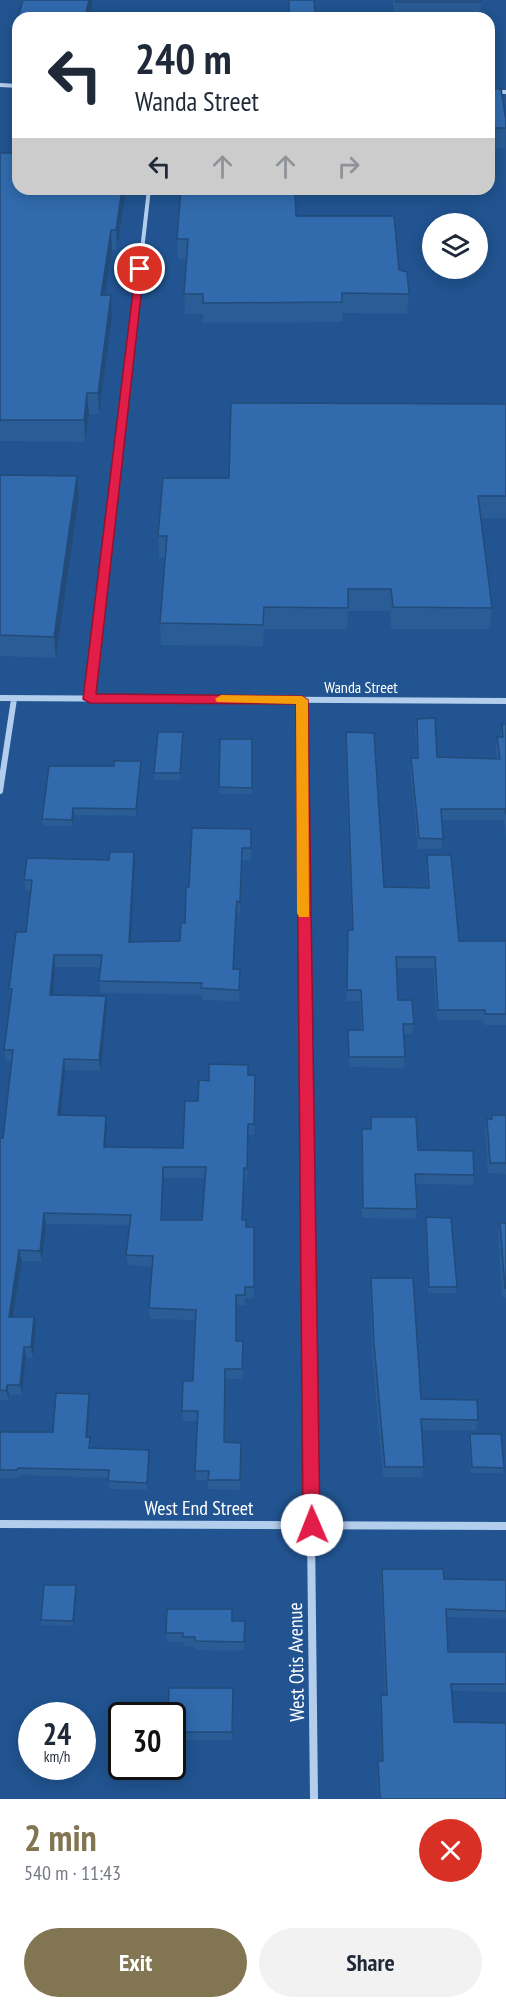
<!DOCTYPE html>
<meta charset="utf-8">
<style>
body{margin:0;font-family:"PT Sans Narrow",sans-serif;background:#f2f2f3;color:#1f2937;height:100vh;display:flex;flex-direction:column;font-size:22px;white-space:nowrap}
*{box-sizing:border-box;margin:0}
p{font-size:20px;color:#747a83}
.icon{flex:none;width:33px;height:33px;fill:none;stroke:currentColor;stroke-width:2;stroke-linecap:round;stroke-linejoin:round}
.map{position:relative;height:1799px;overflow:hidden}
.panel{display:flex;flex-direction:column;background:#fff;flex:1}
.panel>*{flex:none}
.top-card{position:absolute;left:12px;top:12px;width:483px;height:183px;border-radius:18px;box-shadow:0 3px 15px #0003;background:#fff;color:#1f2937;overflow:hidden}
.controls{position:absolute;left:422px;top:213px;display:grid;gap:12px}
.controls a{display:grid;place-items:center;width:66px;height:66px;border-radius:50%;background:#fff;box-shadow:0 3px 15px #0003;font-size:30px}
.speed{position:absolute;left:18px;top:1702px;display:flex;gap:12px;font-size:30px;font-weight:700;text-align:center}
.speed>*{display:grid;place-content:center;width:78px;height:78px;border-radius:50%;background:#fff;box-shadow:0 3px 15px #0003;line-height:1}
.speed small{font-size:15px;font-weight:400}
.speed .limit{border:3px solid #111;border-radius:9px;background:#fff;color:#111}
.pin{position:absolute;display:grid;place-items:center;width:51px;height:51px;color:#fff;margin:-26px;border:3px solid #fff;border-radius:50%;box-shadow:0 2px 6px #0007}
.me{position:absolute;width:66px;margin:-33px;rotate:359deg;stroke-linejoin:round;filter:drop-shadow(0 0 4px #0008)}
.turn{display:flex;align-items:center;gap:21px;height:126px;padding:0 24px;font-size:27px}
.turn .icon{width:78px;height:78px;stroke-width:2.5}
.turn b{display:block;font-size:42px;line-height:51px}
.lanes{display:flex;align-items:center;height:57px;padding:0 24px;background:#0003;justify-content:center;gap:30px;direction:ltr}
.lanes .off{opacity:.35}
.round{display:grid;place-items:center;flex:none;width:63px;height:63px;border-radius:32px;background:#f2f2f3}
.summary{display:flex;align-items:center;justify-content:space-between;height:102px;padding:0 24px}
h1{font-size:36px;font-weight:700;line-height:45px;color:#817552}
.button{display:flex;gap:12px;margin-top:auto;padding:12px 24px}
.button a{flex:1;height:69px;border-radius:36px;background:#817552;color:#fff;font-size:24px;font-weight:700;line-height:69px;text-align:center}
.button a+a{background:#f2f2f3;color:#1f2937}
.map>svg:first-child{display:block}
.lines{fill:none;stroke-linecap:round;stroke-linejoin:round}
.minor-far3{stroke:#b3ceed;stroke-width:4}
.minor-far2{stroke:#b3ceed;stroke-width:4.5}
.minor-far1{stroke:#b3ceed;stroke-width:6}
.minor{stroke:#b3ceed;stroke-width:8}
.wall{fill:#2a5c96;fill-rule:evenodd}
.shaded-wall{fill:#224b7a}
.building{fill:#316bae;stroke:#224b7a;stroke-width:1.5;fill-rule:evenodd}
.route{fill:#e11d48;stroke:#92132f;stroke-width:1.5}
.slow{fill:#f59e0b}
.labels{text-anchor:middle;stroke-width:6;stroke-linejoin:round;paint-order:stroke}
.street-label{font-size:16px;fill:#fff;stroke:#215491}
.near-street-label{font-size:20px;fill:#fff;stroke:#215491}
</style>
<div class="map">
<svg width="506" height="1799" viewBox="0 0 506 1799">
<rect width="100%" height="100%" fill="#215491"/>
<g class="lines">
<!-- minor-far3 -->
<path class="minor-far3" d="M0 85 18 86
M489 92H506
M136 303 149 189"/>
<!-- minor-far2 -->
<path class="minor-far2" d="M91 688 136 302"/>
<!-- minor-far1 -->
<path class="minor-far1" d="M0 698 506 701
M90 699 91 687
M302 700 307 1177
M0 791 14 699"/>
<!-- minor -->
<path class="minor" d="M307 1176 314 1799
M0 1524 506 1526"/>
</g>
<!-- wall -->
<path class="wall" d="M289 0H314L315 18H289Z
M393 0H481L480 18H394Z
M489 88 506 120 505 148H489Z
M0 153 18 189H126L117 250H112L105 295H111L112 316 99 414H89L85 442 0 441Z
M296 216 399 270 409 294 407 314 342 313V322L203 323V314H185L184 294 187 259H178L177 239Z
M506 404V518H481L492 608 489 629H391L390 611H348L347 629H264L263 646 161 645 160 623 165 558H159L158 536 229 478Z
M0 475 79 497 56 658 0 656Z
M417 719 437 757 497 759 496 748 497 737H500L502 724H506V839L504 820H441L443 839 441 849H418L410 769 411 758H417L415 730Z
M346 732 384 887 427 888 426 866 427 855 459 941H506V1025H484L483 1020H437L433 968H396L398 1000 414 1024 413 1034H404L405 1057 404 1068 349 1067 348 1030H361L360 1001H346L348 930H352L345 743Z
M183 739 180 780H154V773Z
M220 739H252V794H219Z
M141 768 136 816 74 815 73 826H43L42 819Z
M251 829V860H242L240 913H237L236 923 234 969H240L239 1001 202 1000V995L100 993 99 981 101 967H55L53 995 107 1007 101 1071 65 1070 61 1115 107 1127 106 1147 183 1148 198 1101 209 1081 248 1075H255L254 1135H248L247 1179H244L242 1220 246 1227H254V1298H245V1305H236V1341H243V1379H225L224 1442 241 1443 240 1490 208 1489V1480H196L195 1471 197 1421H183L182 1411 193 1381 195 1320 150 1319 149 1308 152 1267 128 1265 126 1255 130 1225 46 1224 42 1261H22L13 1317H34L36 1328 33 1358 26 1357 22 1395H9V1400H0V1138H3L12 1061H6L4 1050 11 1000 9 989 26 932 31 891H26L24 880 135 863 130 942 180 941 185 923 189 887ZM164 1178H205L202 1220H162Z
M492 1115H506V1174L488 1173 485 1130 487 1119H491Z
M371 1117 418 1150 474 1175 473 1185 416 1184 417 1209 415 1219 362 1218 361 1139 362 1129H370Z
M426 1217 457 1287 456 1293H428L425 1224Z
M500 1223H506V1298L502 1297 498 1233Z
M371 1278 421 1399 478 1420 476 1430H422L424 1467 422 1477H383L372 1354 370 1289Z
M90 1402 88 1437 91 1445V1448L150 1457 147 1490 109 1489 108 1478 20 1475 19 1478H0V1432H53Z
M470 1434 504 1468 502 1473H471L469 1440Z
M382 1569 444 1579 506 1580V1619L447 1617 448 1652H506V1692L451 1691 454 1722 506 1799H378L377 1767 378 1761H382L380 1702 381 1695H385L381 1577Z
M77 1590 74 1626 42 1625 41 1620Z
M233 1621H245L244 1651 195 1650V1646H184V1642H167L166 1633Z
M233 1696 232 1740H172V1716Z"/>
<!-- shaded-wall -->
<path class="shaded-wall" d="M89 0H93L90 18 86 12Z
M122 189H126L117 250 116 230Z
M111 230 112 250 102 316 101 295Z
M111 295 112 316 99 414 98 393Z
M87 393 89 414 85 442 84 420Z
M77 476 79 497 56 658 54 637Z
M183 732V739L180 780V773Z
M141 761V768L136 816V809Z
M73 808 74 815 73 826 72 820Z
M134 852 135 863 130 953 129 942Z
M237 901V913L233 981V969Z
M54 955 55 967 52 1006 50 995Z
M106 996 107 1007 101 1071 99 1060Z
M64 1059 65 1070 60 1126 58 1115Z
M106 1116 107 1127 105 1158 104 1147Z
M163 1167 164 1178 161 1231V1220Z
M44 1213 46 1224 42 1261 40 1251Z
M19 1250 22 1261 11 1327 9 1317Z
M34 1317 36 1328 33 1358 31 1347Z
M24 1347 26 1357 22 1395 20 1385Z
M7 1385 9 1395V1400L6 1391Z
M89 1394 90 1402 87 1445 86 1437Z
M149 1450 150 1457 147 1490V1483Z
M76 1585 77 1590 74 1626 73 1621Z"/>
<!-- building -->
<path class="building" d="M23 0H89L86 12 141 13 140 18H18Z
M289 0H314L315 16H289Z
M396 0H481V2H396Z
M489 88 501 89 506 120V128H489Z
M0 153H18V189H122L116 230H111L101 295H111L98 393H87L84 420H0Z
M181 189H295L296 216H394L399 270 407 272 409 294 342 293V302L203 303V294H184L188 239H177Z
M231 403 506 404V496H478L492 608 393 607 391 589H348V608L264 607 263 625 160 623 167 536H158L163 478H229Z
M0 475 77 476 54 637 0 635Z
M435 718 437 757 500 759 497 737H503L502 724H506V814L505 809H441L443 839 419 838 411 758H418L417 719Z
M158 732H183L180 773H154Z
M346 732 374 733 384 887 429 888 427 855H451L459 941H506V1014H485V1010H438L435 957H396L398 1000H412L414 1024H403L405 1057H349L348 1030H363L361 990H347L348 930H353Z
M220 739H252V788L219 787Z
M114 761H141L136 809 73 808 72 820 42 819 49 766H114Z
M192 828 251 829V848H242L240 902 237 901 236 911 233 969H240L239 990 201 988 202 983 99 981 102 955H54L50 995 106 996 99 1060 64 1059 58 1115 106 1116 104 1147 183 1148 185 1101H198L199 1080 209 1081V1064L248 1065V1075H255L254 1124H248L247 1168H244L242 1220H246V1227H254V1287H245V1295H236V1341H243L242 1369H225L224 1442 241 1443 240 1480H208L209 1471H195L198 1411H182L183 1381H193L196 1310 149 1308 153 1256 126 1255 131 1215 44 1213 40 1251 19 1250 9 1317H34L31 1347H24L20 1385H7L6 1391 0 1390V1138H3L13 1050H4L12 989H9L16 932H26L32 880H24L27 858 109 860 110 852H134L129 942 180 941 181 923H185L186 887H189ZM163 1167H206L202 1220H161Z
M492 1115H506V1163H490L487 1119H492Z
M371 1117H416L418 1150 473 1151 474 1175 415 1174 417 1209 363 1208 362 1129H371Z
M426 1217 451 1218 457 1287H429Z
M500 1223H506V1288H505Z
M371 1278H413L421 1399 477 1400 478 1420 421 1419 424 1467H385L374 1344Z
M56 1393 89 1394 86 1437H90L89 1448 149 1450 147 1483 108 1481 109 1470 18 1468 17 1470H0V1432H53Z
M470 1434H501L504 1468 472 1467Z
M382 1569H443L444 1579 506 1580V1611L446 1609 448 1652H506V1684H451L454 1722 506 1723V1799H380L378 1761H383L381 1695H387Z
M44 1585H76L73 1621 41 1620Z
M167 1609H232V1621H245L244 1642 195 1641V1637H183V1633H166Z
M169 1688H233L232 1732H172V1716H168Z"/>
<!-- route -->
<path class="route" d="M136 267 144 269 96 694 302 696 308 700 320 1525 318 1531 312 1534 305 1531 303 1525 296 704 90 703 83 699Z"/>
<!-- slow -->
<path class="slow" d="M221 695 302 696 308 700 309 917H299L297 913 296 704 217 702 215 699Z"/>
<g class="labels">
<!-- street labels -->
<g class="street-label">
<text x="361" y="693">Wanda Street</text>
</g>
<!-- near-street labels -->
<g class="near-street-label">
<text x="199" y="1515">West End Street</text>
<text transform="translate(296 1662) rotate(-91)" y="7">West Otis Avenue</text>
</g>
</g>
</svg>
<div class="controls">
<a><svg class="icon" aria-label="layers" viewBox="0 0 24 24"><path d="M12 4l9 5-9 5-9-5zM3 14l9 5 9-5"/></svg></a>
</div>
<div class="speed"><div>24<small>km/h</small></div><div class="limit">30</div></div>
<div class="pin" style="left:140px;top:269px;background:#d93025"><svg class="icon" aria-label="arrive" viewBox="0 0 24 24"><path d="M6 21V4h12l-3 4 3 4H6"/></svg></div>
<svg class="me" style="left:312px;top:1525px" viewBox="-20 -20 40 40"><circle r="19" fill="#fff"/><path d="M0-13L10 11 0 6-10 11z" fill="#e11d48"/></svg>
<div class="top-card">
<div class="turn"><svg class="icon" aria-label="left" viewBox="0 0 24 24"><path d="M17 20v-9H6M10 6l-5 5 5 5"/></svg><div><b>240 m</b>Wanda Street</div></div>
<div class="lanes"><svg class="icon" aria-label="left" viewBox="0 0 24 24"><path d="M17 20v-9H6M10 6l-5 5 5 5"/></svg><svg class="icon off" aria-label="ahead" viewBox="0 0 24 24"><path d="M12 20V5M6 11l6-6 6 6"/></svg><svg class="icon off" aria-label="ahead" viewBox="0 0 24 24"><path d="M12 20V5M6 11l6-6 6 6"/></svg><svg class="icon off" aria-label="right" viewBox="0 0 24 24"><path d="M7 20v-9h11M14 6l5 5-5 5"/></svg></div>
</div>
</div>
<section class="panel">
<div class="summary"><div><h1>2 min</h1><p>540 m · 11:43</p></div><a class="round" style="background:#d93025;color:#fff"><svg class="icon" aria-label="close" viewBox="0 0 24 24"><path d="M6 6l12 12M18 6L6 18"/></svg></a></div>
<div class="button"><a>Exit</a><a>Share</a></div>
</section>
